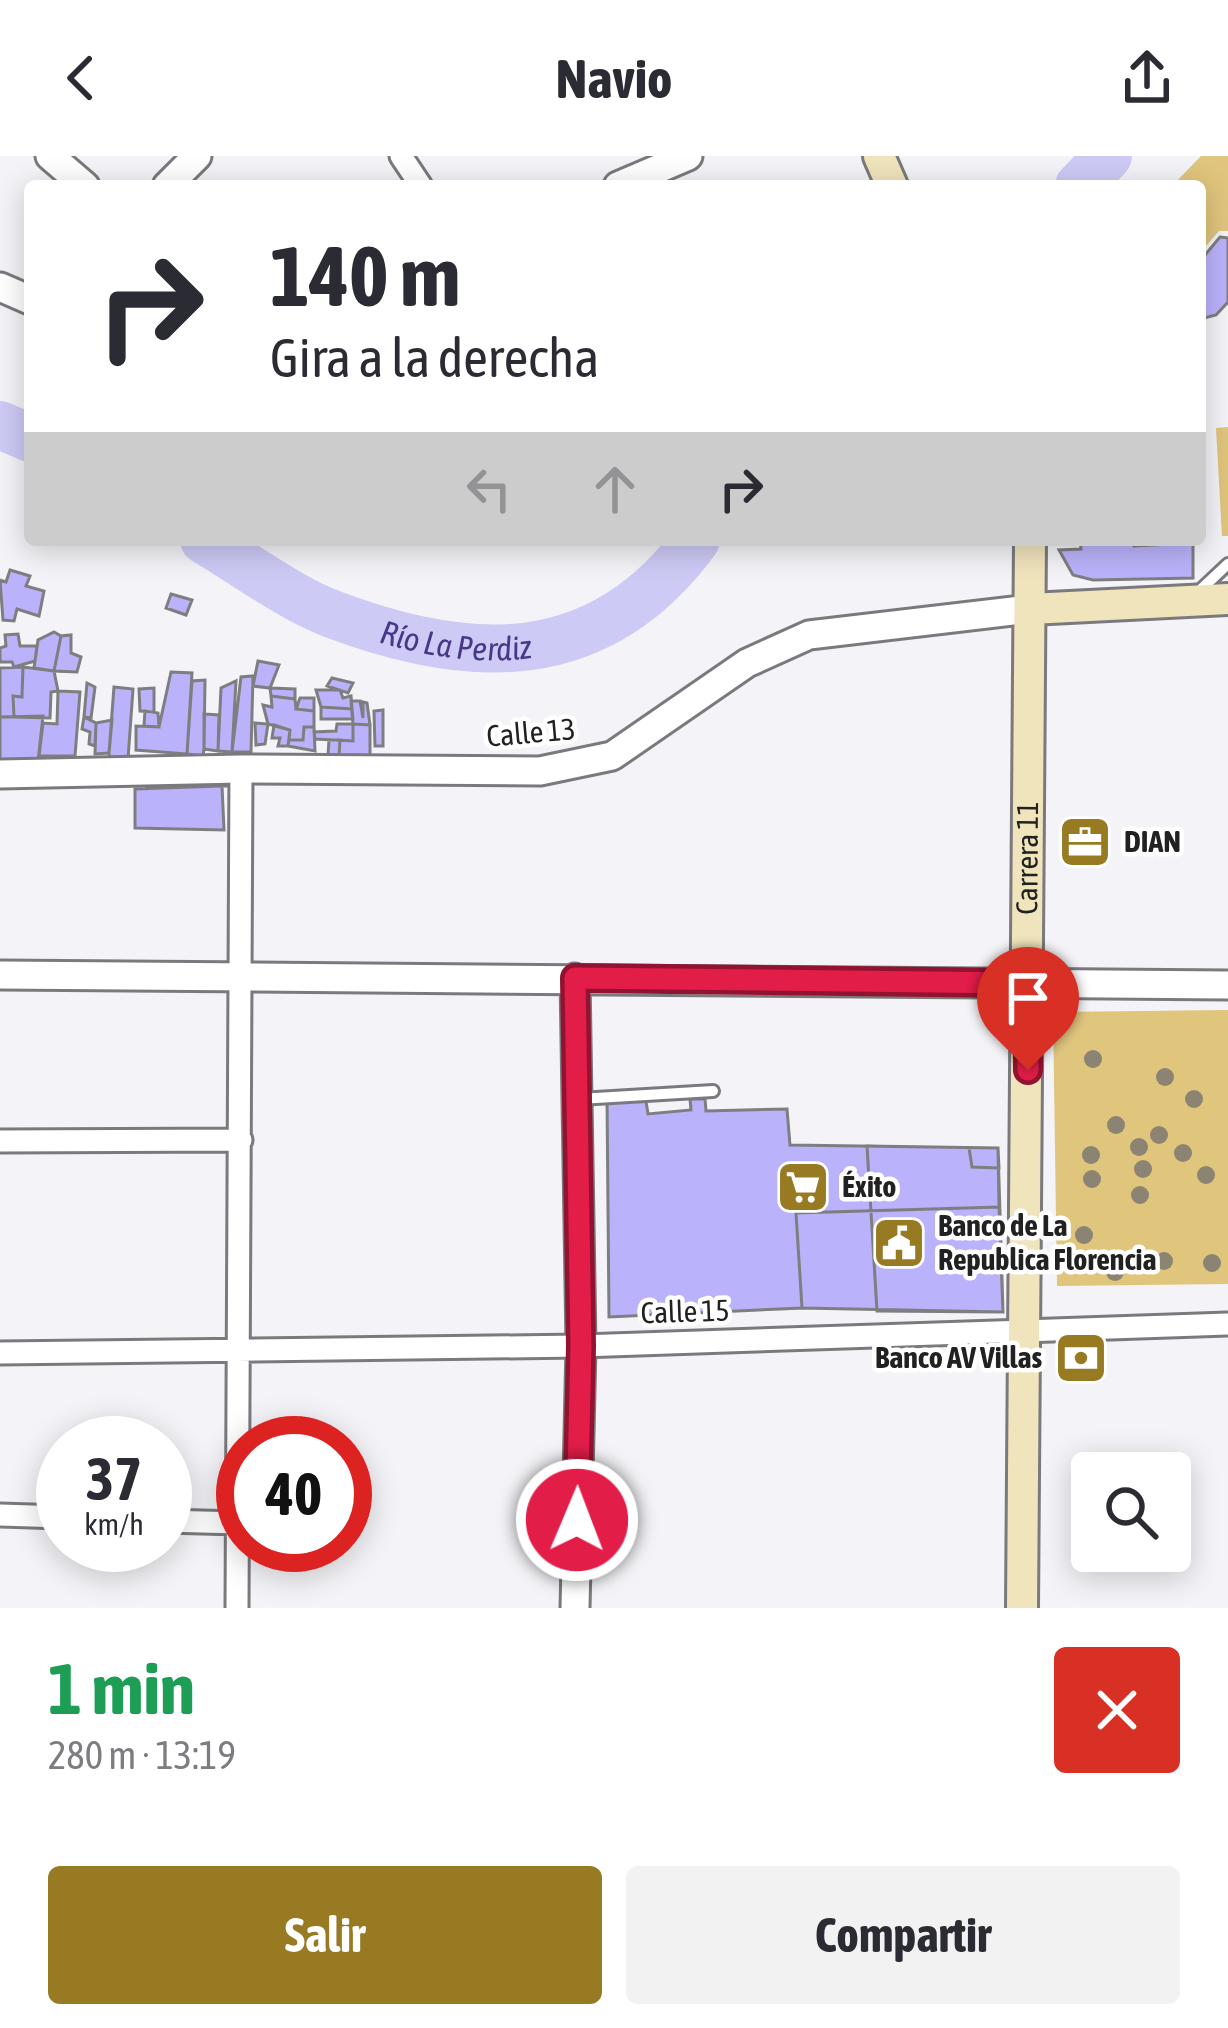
<!DOCTYPE html>
<html lang="es">
<meta charset="utf-8">
<style>
body{margin:0;font-family:"Asap Condensed",sans-serif;background:#f2f2f3;color:#2b2b33;height:100vh;display:flex;flex-direction:column;font-size:45px;white-space:nowrap}
*{box-sizing:border-box;margin:0}
p{font-size:39px;color:#7c7c81}
.icon{flex:none;width:66px;height:66px;fill:none;stroke:currentColor;stroke-width:2;stroke-linecap:round;stroke-linejoin:round}
.map{position:relative;height:1452px;overflow:hidden}
.sheet{display:flex;flex-direction:column;background:#fff;flex:1}
.sheet>*{flex:none}
.hud{position:absolute;left:24px;top:24px;width:1182px;height:366px;border-radius:12px;box-shadow:0 6px 30px #0003;background:#fff;color:#2b2b33;overflow:hidden}
.tools{position:absolute;left:1071px;top:1296px;display:grid;gap:24px}
.tools a{display:grid;place-items:center;width:120px;height:120px;border-radius:12px;background:#fff;box-shadow:0 6px 30px #0003;font-size:60px}
.speed{position:absolute;left:36px;top:1260px;display:flex;gap:24px;font-size:60px;font-weight:700;text-align:center}
.speed>*{display:grid;place-content:center;width:156px;height:156px;border-radius:50%;background:#fff;box-shadow:0 6px 30px #0003;line-height:1}
.speed small{font-size:30px;font-weight:400}
.speed .limit{border:18px solid #d22;background:#fff;color:#111}
.pin{position:absolute;display:grid;place-items:center;width:102px;height:102px;color:#fff;margin:-123px -51px;border-radius:50% 50% 50% 0;rotate:-45deg;box-shadow:0 0 12px #0007}
.pin .icon{rotate:45deg}
.me{position:absolute;width:132px;margin:-66px;rotate:1deg;stroke-linejoin:round;filter:drop-shadow(0 0 9px #0008)}
.turn{display:flex;align-items:center;gap:42px;height:252px;padding:0 48px;font-size:54px}
.turn .icon{width:156px;height:156px;stroke-width:2.5}
.turn b{display:block;font-size:84px;line-height:102px}
.lanes{display:flex;align-items:center;height:114px;padding:0 48px;background:#0003;justify-content:center;gap:60px;direction:ltr}
.lanes .off{opacity:.35}
.round{display:grid;place-items:center;flex:none;width:126px;height:126px;border-radius:12px;background:#f2f2f3}
.summary{display:flex;align-items:center;justify-content:space-between;height:204px;padding:0 48px}
h1{font-size:72px;font-weight:700;line-height:90px;color:#1e9e55}
.action{display:flex;gap:24px;margin-top:auto;padding:24px 48px}
.action a{flex:1;height:138px;border-radius:12px;background:#977a22;color:#fff;font-size:48px;font-weight:700;line-height:138px;text-align:center}
.action a+a{background:#f2f2f3;color:#2b2b33}
header{display:flex;justify-content:space-between;align-items:center;height:156px;padding:0 48px;background:#fff;font-size:54px;font-weight:700}
.map>svg:first-child{display:block}
.green{fill:#e0c57d}
.lines{fill:none;stroke-linecap:round;stroke-linejoin:round}
.river{stroke:#cdcaf6;stroke-width:48}
.building{fill:#bab3fb;stroke:#7e7e81;stroke-width:3}
.service-casing{stroke:#7a7a7e;stroke-width:16}
.minor-casing{stroke:#7a7a7e;stroke-width:27}
.tertiary-casing{stroke:#7a7a7e;stroke-width:33}
.secondary-casing{stroke:#7a7a7e;stroke-width:36}
.service{stroke:#fff;stroke-width:10}
.minor{stroke:#fff;stroke-width:21}
.tertiary{stroke:#fff;stroke-width:27}
.secondary{stroke:#f0e4bc;stroke-width:30}
.tree{fill:#8b8472}
.route-casing{stroke:#92132f;stroke-width:30}
.route{stroke:#e11d48;stroke-width:21}
.labels{text-anchor:middle;stroke-width:9;stroke-linejoin:round;paint-order:stroke}
.street-label{font-size:30px;fill:#212122;stroke:#fff}
.poi-label{font-size:30px;font-weight:bold;fill:#212122;stroke:#fff;text-anchor:start}
.water-label{font-size:33px;font-style:italic;fill:#473788;stroke:#fff}
</style>
<header><svg class="icon" aria-label="back" viewBox="0 0 24 24"><path d="M15 5l-7 7 7 7"/></svg>Navio<svg class="icon" aria-label="share" viewBox="0 0 24 24"><path d="M12 15V3M7 8l5-5 5 5M5 13v7h14v-7"/></svg></header>
<div class="map">
<svg width="1228" height="1452" viewBox="0 0 1228 1452">
<rect width="100%" height="100%" fill="#f4f3f7"/>
<!-- green -->
<path class="green" d="M1201 0H1228V75H1219L1200 97V30H1172Z
M1228 271V380H1222L1216 272Z
M1228 854V1128L1057 1130 1053 856Z"/>
<g class="lines">
<!-- river -->
<g class="river">
<path d="M1079 30 1108 0"/>
<path d="M0 269 30 282"/>
<path id="s1" d="M204 384C245 408 288 441 332 458 472 511 600 515 696 384"/>
</g>
</g>
<!-- building -->
<path class="building" d="M1220 81 1228 82V146L1216 159 1200 163V105Z
M1080 384H1133L1134 390 1193 387V422L1093 424 1073 419 1059 394 1081 393Z
M10 414 30 420 26 430 44 435 39 460 17 453 14 465 3 464 0 424 6 426Z
M171 438 192 444 186 459 166 452Z
M54 476 61 480 54 515 34 512 38 484Z
M18 478 20 490H37L35 505 14 511 12 506H0V492L6 490 5 479Z
M71 479V497L81 501 77 516 54 515 61 480Z
M258 505 279 509 270 532 253 530Z
M23 511 54 515 58 535 51 536 50 562 14 561 13 540 22 541Z
M23 511 22 541 13 540 14 561H0V512Z
M171 516 192 517 187 598 136 594V570L159 571Z
M253 520 251 596H232L241 521Z
M332 522 353 527 348 537 327 530Z
M205 524 204 593 203 600 187 598 192 525Z
M236 525 232 596 218 595 221 532Z
M87 527 95 531 91 562 84 561Z
M114 531 133 533 128 603H110L109 597Z
M154 532V556L140 555 139 533Z
M270 532 295 533V543L271 540Z
M316 534H340L343 542 351 540 352 553 321 551Z
M58 535 80 536 75 600H39L43 567 57 568Z
M271 540 295 543 296 553 314 555V571H304L303 584H289L290 574 268 568 263 549 272 551Z
M300 542H314V555L296 553Z
M351 545H360L363 562V546L367 547 370 569 353 568Z
M321 551 352 553 353 563H321Z
M383 554V590H375L374 555Z
M145 555 158 557 159 571 144 570Z
M204 558 219 559 218 595 204 593Z
M43 560 38 605 0 604V561Z
M84 561 96 567 95 590 89 588 90 576 82 573Z
M112 564 109 597 95 598 96 567Z
M255 567 268 568 265 588 256 589Z
M337 568H353V585L315 583 314 576 336 575Z
M353 568 370 569V601L339 600 340 584 353 585Z
M274 569 290 574 288 590H278L280 582H272Z
M304 571H314L315 595 288 590 289 584H303Z
M329 584H340L339 600 328 599Z
M224 619 228 630 147 631 145 621Z
M222 630 224 674 135 672V633Z
M645 939 648 958 691 954 690 943H705L706 955 787 953 790 989 998 992 999 1051 796 1057 802 1152 609 1161 607 941Z
M867 990 998 992 1003 1156 877 1155Z
M969 992H998L999 1012 972 1011Z
M999 1051 1003 1156 802 1152 796 1057Z"/>
<g class="lines">
<!-- service casing -->
<g class="service-casing">
<path id="service" d="M1196 438 1228 408
M579 943 713 935"/>
</g>
<!-- minor casing -->
<g class="minor-casing">
<path id="minor" d="M401 0 421 30
M0 985 241 984
M0 1197 581 1190 1228 1168
M0 1359 63 1361
M165 1365 239 1367
M237 1452 241 613"/>
</g>
<!-- tertiary casing -->
<g class="tertiary-casing">
<path id="tertiary" d="M50 0 85 30
M167 30 197 0
M618 30 688 0
M0 131 30 144
M0 618 241 613 540 615 612 600 747 507 809 479 1030 453
M0 819 1228 829
M575 1452 581 1190 575 822"/>
</g>
<!-- secondary casing -->
<g class="secondary-casing">
<g id="secondary">
<path d="M879 0 892 30"/>
<path d="M1030 453 1228 443"/>
<path id="s2" d="M1022 1452 1030 384"/>
</g>
</g>
<!-- service -->
<use href="#service" class="service"/>
<!-- minor -->
<use href="#minor" class="minor"/>
<!-- tertiary -->
<use href="#tertiary" class="tertiary"/>
<!-- secondary -->
<use href="#secondary" class="secondary"/>
</g>
<!-- trees -->
<g class="tree">
<circle cx="1093" cy="903" r="9"/>
<circle cx="1165" cy="921" r="9"/>
<circle cx="1194" cy="943" r="9"/>
<circle cx="1116" cy="969" r="9"/>
<circle cx="1159" cy="979" r="9"/>
<circle cx="1139" cy="991" r="9"/>
<circle cx="1183" cy="997" r="9"/>
<circle cx="1091" cy="999" r="9"/>
<circle cx="1143" cy="1013" r="9"/>
<circle cx="1206" cy="1019" r="9"/>
<circle cx="1092" cy="1023" r="9"/>
<circle cx="1140" cy="1039" r="9"/>
<circle cx="1084" cy="1079" r="9"/>
<circle cx="1164" cy="1105" r="9"/>
<circle cx="1212" cy="1107" r="9"/>
<circle cx="1115" cy="1116" r="9"/>
</g>
<g class="lines">
<!-- route casing -->
<g class="route-casing">
<path id="route" d="M577 1364 581 1190 575 822 1027 827 1028 914"/>
</g>
<!-- route -->
<use href="#route" class="route"/>
</g>
<!-- icons -->
<defs>
<g id="office-square" transform="scale(2.7)"><rect x="-9" y="-9" width="18" height="18" rx="4" fill="#977a22" stroke="#fff"/><path d="M-6-3h4V-5.5h4V-3h4V5H-6ZM-1-4.5V-3h2v-1.5ZM-6 0V1H6V0Z" fill="#fff"/></g>
<g id="supermarket-square" transform="scale(2.7)"><rect x="-9" y="-9" width="18" height="18" rx="4" fill="#977a22" stroke="#fff"/><path d="M-6-5.5h2.5l.6 2H6L4.5 2H-2.5L-4.4-4H-6ZM-1.5 3.2a1.3 1.3 0 1 0 .1 0ZM3 3.2a1.3 1.3 0 1 0 .1 0Z" fill="#fff"/></g>
<g id="civic-square" transform="scale(2.7)"><rect x="-9" y="-9" width="18" height="18" rx="4" fill="#977a22" stroke="#fff"/><path d="M-.6-6.5H3V-4.5H.6V-3L4-1V1h2V6H-6V1h2V-1L-.6-3ZM-1.2 2.5V6h2.4V2.5Z" fill="#fff"/></g>
<g id="bank-square" transform="scale(2.7)"><rect x="-9" y="-9" width="18" height="18" rx="4" fill="#977a22" stroke="#fff"/><path d="M-6-4H6V4H-6ZM0-2.3a2.3 2.3 0 1 0 0 4.6a2.3 2.3 0 1 0 0-4.6Z" fill="#fff"/></g>
</defs>
<g fill-rule="evenodd">
<use href="#office-square" x="1085" y="686"/>
<use href="#supermarket-square" x="803" y="1031"/>
<use href="#civic-square" x="899" y="1087"/>
<use href="#bank-square" x="1081" y="1202"/>
</g>
<g class="labels">
<!-- street labels -->
<g class="street-label">
<text transform="translate(531 577) rotate(-5)" y="10">Calle 13</text>
<text dy="10" stroke="none"><textPath href="#s2" startOffset="750">Carrera 11</textPath></text>
<text transform="translate(685 1156) rotate(-2)" y="10">Calle 15</text>
</g>
<!-- poi labels -->
<g class="poi-label">
<text x="1124" y="696">DIAN</text>
<text x="842" y="1041">Éxito</text>
<text x="938" y="1080">Banco de La<tspan x="938" dy="34">Republica Florencia</tspan></text>
<text x="1042" y="1212" text-anchor="end">Banco AV Villas</text>
</g>
<!-- water labels -->
<g class="water-label">
<text dy="12" stroke="none"><textPath href="#s1" startOffset="276">Río La Perdiz</textPath></text>
</g>
</g>
</svg>
<div class="tools">
<a><svg class="icon" aria-label="search" viewBox="0 0 24 24"><circle cx="10" cy="10" r="6"/><path d="M15 15l6 6"/></svg></a>
</div>
<div class="speed"><div>37<small>km/h</small></div><div class="limit">40</div></div>
<div class="pin" style="left:1028px;top:914px;background:#d93025"><svg class="icon" aria-label="arrive" viewBox="0 0 24 24"><path d="M6 21V4h12l-3 4 3 4H6"/></svg></div>
<svg class="me" style="left:577px;top:1364px" viewBox="-20 -20 40 40"><circle r="17" fill="#e11d48" stroke="#fff" stroke-width="3"/><path d="M0-11L8 9 0 5-8 9z" fill="#fff"/></svg>
<div class="hud">
<div class="turn"><svg class="icon" aria-label="right" viewBox="0 0 24 24"><path d="M7 20v-9h11M14 6l5 5-5 5"/></svg><div><b>140 m</b>Gira a la derecha</div></div>
<div class="lanes"><svg class="icon off" aria-label="left" viewBox="0 0 24 24"><path d="M17 20v-9H6M10 6l-5 5 5 5"/></svg><svg class="icon off" aria-label="ahead" viewBox="0 0 24 24"><path d="M12 20V5M6 11l6-6 6 6"/></svg><svg class="icon" aria-label="right" viewBox="0 0 24 24"><path d="M7 20v-9h11M14 6l5 5-5 5"/></svg></div>
</div>
</div>
<section class="sheet">
<div class="summary"><div><h1>1 min</h1><p>280 m · 13:19</p></div><a class="round" style="background:#d93025;color:#fff"><svg class="icon" aria-label="close" viewBox="0 0 24 24"><path d="M6 6l12 12M18 6L6 18"/></svg></a></div>
<div class="action"><a>Salir</a><a>Compartir</a></div>
</section>
